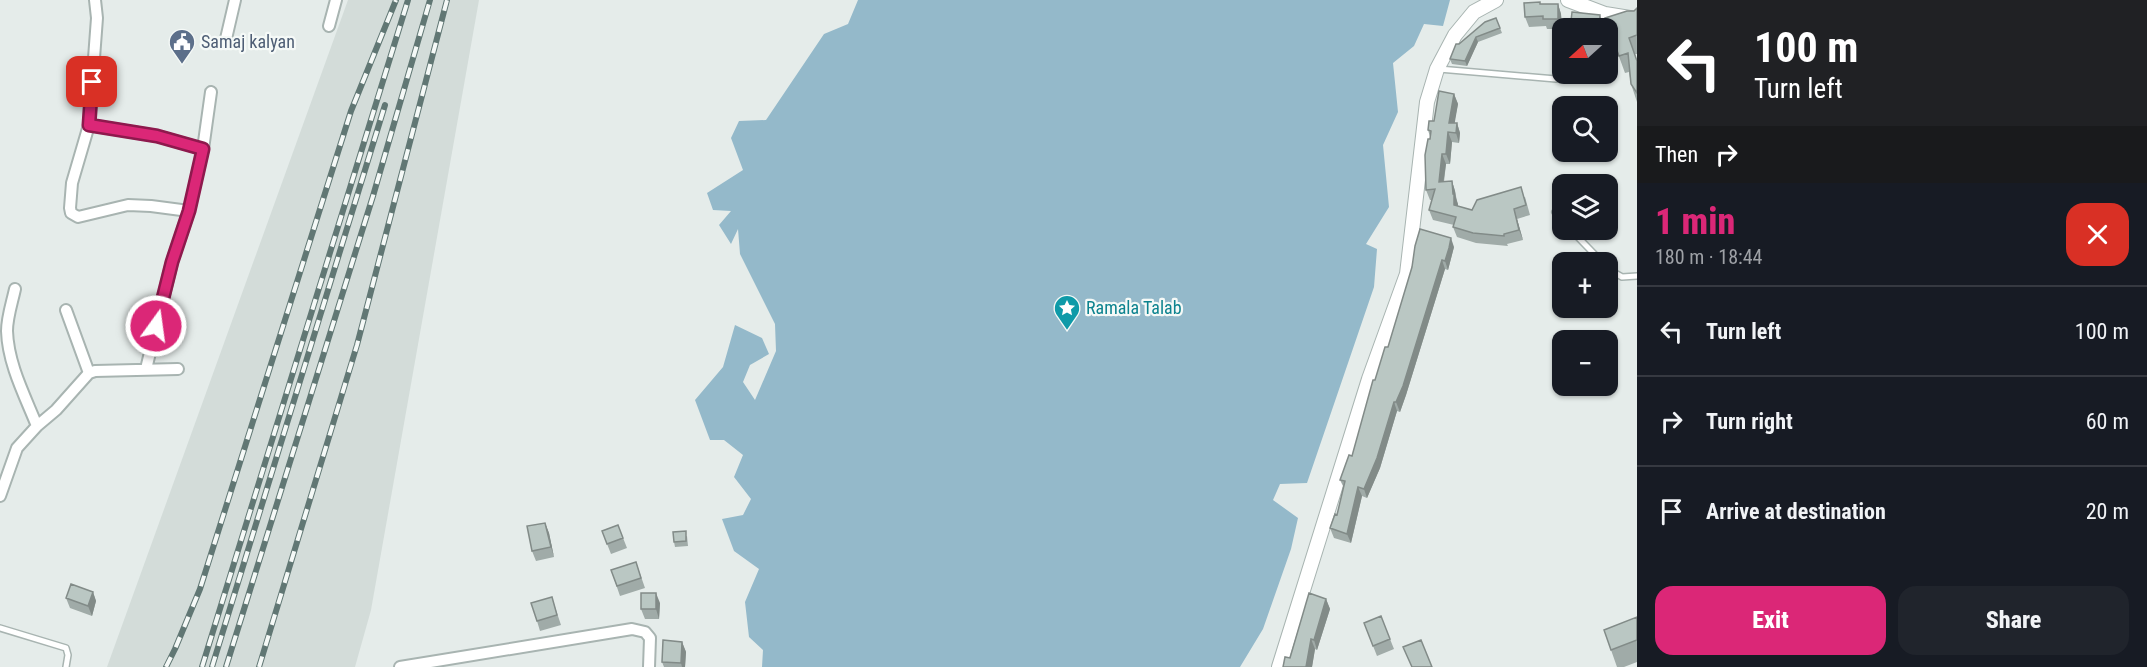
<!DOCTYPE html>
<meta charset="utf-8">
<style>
body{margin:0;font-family:"Roboto Condensed",sans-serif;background:#20242c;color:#f1f3f6;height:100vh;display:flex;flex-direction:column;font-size:22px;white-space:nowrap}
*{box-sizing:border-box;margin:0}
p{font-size:20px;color:#9ea1a6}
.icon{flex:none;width:33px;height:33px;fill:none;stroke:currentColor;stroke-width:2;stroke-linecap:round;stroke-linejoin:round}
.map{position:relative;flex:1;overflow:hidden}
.drawer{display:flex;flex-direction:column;background:#171b24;width:510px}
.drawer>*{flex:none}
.hud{background:#202124;color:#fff;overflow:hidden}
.needle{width:39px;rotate:249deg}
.fabs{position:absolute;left:1552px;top:18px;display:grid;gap:12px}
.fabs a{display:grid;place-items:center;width:66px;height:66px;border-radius:12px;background:#171b24;box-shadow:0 2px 4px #0004;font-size:30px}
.pin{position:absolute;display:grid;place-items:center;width:51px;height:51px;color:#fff;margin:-26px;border-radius:12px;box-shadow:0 3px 9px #0006}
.me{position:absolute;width:66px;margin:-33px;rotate:14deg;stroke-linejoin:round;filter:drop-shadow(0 0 4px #0008)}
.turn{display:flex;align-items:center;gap:21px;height:126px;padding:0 18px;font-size:27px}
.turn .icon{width:78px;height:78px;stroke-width:2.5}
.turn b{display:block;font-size:42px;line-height:51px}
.then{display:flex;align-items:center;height:57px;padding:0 18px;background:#0003;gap:12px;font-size:22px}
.round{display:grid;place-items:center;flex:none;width:63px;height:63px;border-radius:18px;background:#20242c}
.overview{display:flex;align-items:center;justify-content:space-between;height:102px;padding:0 18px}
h1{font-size:36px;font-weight:800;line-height:45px;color:#db2777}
.button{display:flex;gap:12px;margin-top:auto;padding:12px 18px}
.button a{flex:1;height:69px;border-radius:18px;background:#db2777;color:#fff;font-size:24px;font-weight:800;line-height:69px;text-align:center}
.button a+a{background:#20242c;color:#f1f3f6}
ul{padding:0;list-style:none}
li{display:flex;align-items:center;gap:18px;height:90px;padding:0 18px;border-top:2px solid #363941}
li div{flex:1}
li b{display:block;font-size:22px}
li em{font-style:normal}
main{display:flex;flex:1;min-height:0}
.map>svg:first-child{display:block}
.built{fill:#d3dcd9}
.water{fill:#94b9ca}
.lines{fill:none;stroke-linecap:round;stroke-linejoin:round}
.service-casing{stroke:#a8b4b1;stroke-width:8}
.minor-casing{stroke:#a8b4b1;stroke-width:14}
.tertiary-casing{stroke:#a8b4b1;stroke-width:16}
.service{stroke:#fff;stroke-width:5}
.minor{stroke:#fff;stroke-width:10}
.tertiary{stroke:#fff;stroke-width:14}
.rail-casing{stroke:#617774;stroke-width:6}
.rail{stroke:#f5f9f7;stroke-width:4;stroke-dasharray:11;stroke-linecap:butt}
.wall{fill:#a0aba8}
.shaded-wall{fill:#828b88}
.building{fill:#bac7c3;stroke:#828b88;stroke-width:1.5}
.route-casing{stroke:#8e194d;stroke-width:15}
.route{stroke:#db2777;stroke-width:10}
.labels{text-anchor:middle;stroke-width:4.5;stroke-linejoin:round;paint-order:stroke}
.service-label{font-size:18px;fill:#4e5e75;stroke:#f5f9f7;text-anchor:start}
.culture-label{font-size:18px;fill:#0d838f;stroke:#f5f9f7;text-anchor:start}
</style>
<main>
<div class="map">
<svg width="1637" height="667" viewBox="0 0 1637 667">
<rect width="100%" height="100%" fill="#e5ecea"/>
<!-- built -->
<path class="built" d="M348 0H479L371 610 355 667H107Z"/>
<!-- water -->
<path class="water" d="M858 0H1450L1443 26 1424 24 1414 46 1393 63 1398 112 1383 145 1389 207 1366 244 1377 249 1374 287 1307 483 1280 484 1273 500 1298 518 1291 549 1263 629 1240 667H762L763 650 749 637 745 602 759 569 734 551 722 519 743 515 751 499 734 477 743 455 724 440H710L695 400 723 367 735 325 762 338 769 354 750 365 743 382 755 400 776 351 775 324 740 254 738 229 731 244 719 225 731 211 713 210 707 193 743 170 731 138 739 121 766 120 824 34 848 24Z"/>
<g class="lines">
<!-- service casing -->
<g class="service-casing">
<path id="service" d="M1439 69 1556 79
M1555 212 1563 221
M1571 230 1602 262
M1608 269 1622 277 1637 276
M0 628 66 648 68 655 66 667"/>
</g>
<!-- minor casing -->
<g class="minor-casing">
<path id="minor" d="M95 0 97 18 89 125 72 183 70 208 71 213 78 217 128 205 151 206 189 211
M329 26 336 0
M225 43 235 0
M89 125 157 136 203 149
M15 289C12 303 7 317 7 331 8 364 25 396 37 426
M66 310 89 373
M146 369 172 262 189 211 203 149 211 92
M0 496 17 448 37 426 56 410 89 373 95 371 178 369
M400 667 632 629 645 632 650 638 649 667"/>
</g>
<!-- tertiary casing -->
<g class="tertiary-casing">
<path id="tertiary" d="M1568 0 1605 14 1637 19
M1279 667 1369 379 1407 274 1427 102 1437 69 1455 35 1474 12 1496 0"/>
</g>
<!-- service -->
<use href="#service" class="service"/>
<!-- minor -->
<use href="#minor" class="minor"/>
<!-- tertiary -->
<use href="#tertiary" class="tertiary"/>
<!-- rail casing -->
<g class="rail-casing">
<path id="rail" d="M166 667 175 649 200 589 351 111 396 0
M202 667 408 0
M212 667 385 105
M226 667 373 196 430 0
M259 667 357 345 447 0"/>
</g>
<!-- rail -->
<use href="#rail" class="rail"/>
</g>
<!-- wall -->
<path class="wall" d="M1541 4H1558L1561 14 1562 29H1547L1546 26 1529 27 1525 17Z
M1637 8V54H1635L1637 61V102L1631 84 1629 72 1625 73 1605 18 1634 11Z
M1496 18 1502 33 1478 42 1467 66 1452 64 1450 59 1459 44Z
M1571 21 1603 25V28H1574Z
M1454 94 1458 104 1454 123H1457L1460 133 1459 143 1452 142 1450 164H1446L1444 182 1452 181 1455 191 1458 206 1472 210 1525 197 1530 215 1517 219 1523 240 1507 244 1508 246 1476 243 1457 237 1453 227 1454 225 1433 220 1429 210 1432 200H1430L1426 190 1430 137 1428 130Z
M1454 247 1448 270 1445 269 1406 395 1400 412 1397 411 1380 468 1367 498 1362 496 1351 543 1334 538 1330 528 1337 515 1344 488 1340 480 1352 456 1375 380 1388 347 1412 267Z
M545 523 549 533 554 557 536 561 532 551Z
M618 525 627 548 611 554 602 531Z
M687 536 688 546 675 547 674 542Z
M636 562 645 588 620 596 611 570Z
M93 592 96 601 92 616 70 608 66 598Z
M1326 599 1330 609 1317 650 1315 649 1312 667H1283L1290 658Z
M660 603 659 619H645L641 609Z
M555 607 561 625 540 631 537 621Z
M1637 617V662L1624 667H1617L1604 630Z
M1364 623 1390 639 1394 649 1377 656Z
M682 642 686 652 685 667H664L662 662Z"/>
<!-- shaded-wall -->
<path class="shaded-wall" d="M1558 4 1561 14 1562 29 1558 19Z
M1600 15 1603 25V28H1599Z
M1476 37 1478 42 1467 66 1465 61Z
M1454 94 1458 104 1453 133 1449 123Z
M1457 123 1460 133 1459 143 1456 133Z
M1448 132 1452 142 1450 164 1446 154Z
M1442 154 1446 164 1442 192 1439 182Z
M1452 181 1455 191 1456 198 1458 204 1457 215 1454 205Z
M1514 209 1517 219 1523 240 1519 230Z
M1451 238 1454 247 1448 270 1445 261Z
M1442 260 1445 269 1406 395 1400 412 1396 402Z
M1394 402 1397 411 1380 468 1367 498 1364 489Z
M1358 487 1362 496 1351 543 1347 534Z
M545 523 549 533 554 557 551 547Z
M93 592 96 601 92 616 88 606Z
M656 593 660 603 659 619 656 609Z
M1326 599 1330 609 1317 650 1314 640Z
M1311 639 1315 649 1312 667H1306Z
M682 642 686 652 685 667H682L681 663Z"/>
<!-- building -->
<path class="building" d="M1540 2V4H1558V19H1543V16L1525 17 1524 3Z
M1637 8V35L1629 38 1637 61V93L1631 84 1628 53 1619 56 1605 18 1627 11H1634Z
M1572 12 1600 15 1599 28 1581 26V22L1571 21Z
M1496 18 1500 28 1476 37 1465 61 1450 59 1456 44H1459L1485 22Z
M1439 91 1454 94 1449 123H1457L1456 133 1448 132 1446 154H1442L1439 182 1452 181 1453 194H1454V205L1472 210 1477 200 1521 187 1526 205 1514 209 1519 230 1504 234V236L1473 233 1453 227 1456 217 1429 210 1435 189 1426 190 1425 155 1428 139H1430L1431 131 1428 130 1429 121H1434Z
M1420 229 1451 238 1449 248 1445 261 1442 260 1403 386 1396 402H1394L1377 458 1364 489 1358 487 1347 534 1330 528 1335 514 1337 515 1345 481 1340 480 1349 455 1352 456 1373 380H1375L1385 347H1388L1412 267 1415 246Z
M545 523 551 547 532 551 527 526Z
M618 525 623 538 607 544 602 531Z
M686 531V541L674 542 673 532Z
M636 562 641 578 617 586 611 570Z
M71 584 93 592 88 606 66 598Z
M641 593H656V609H641Z
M1309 593 1326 599 1314 640 1311 639 1306 667H1283L1285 657 1290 658Z
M552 597 557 615 537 621 531 603Z
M1381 616 1390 639 1373 646 1364 623Z
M1637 617V640L1611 650 1604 630Z
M663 640 682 642 681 663 662 662Z
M1421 640 1432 667H1412L1403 647Z"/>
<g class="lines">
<!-- route casing -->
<g class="route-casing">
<path id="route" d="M92 82 89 125 157 136 203 149 189 211 172 262 156 326"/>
</g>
<!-- route -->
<use href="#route" class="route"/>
</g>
<!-- icons -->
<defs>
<g id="civic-pin" transform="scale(1.35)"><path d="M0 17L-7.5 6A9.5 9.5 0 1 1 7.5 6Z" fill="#5c6f8a" stroke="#f5f9f7"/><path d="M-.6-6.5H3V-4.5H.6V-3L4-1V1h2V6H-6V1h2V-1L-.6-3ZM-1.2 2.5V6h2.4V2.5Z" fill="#fff"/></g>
<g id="sight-pin" transform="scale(1.35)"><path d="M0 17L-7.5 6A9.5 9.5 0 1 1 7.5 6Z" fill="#0f9aa8" stroke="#f5f9f7"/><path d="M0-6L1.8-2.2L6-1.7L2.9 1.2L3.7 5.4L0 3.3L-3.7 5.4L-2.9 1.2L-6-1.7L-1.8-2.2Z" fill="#fff"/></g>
</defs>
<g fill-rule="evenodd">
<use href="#civic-pin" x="182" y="42"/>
<use href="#sight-pin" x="1067" y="308"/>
</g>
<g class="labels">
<!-- service labels -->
<g class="service-label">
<text x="201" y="48">Samaj kalyan</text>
</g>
<!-- culture labels -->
<g class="culture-label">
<text x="1086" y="314">Ramala Talab</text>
</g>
</g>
</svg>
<div class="fabs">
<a><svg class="needle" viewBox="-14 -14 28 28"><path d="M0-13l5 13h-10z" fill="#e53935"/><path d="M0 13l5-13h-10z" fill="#9ea1a6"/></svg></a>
<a><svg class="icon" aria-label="search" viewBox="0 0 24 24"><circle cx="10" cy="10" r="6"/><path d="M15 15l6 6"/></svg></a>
<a><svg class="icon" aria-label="layers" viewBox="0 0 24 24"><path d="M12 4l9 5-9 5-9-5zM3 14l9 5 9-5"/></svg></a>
<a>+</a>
<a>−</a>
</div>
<div class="pin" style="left:92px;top:82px;background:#d93025"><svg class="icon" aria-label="arrive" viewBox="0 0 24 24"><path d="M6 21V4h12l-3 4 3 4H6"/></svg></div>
<svg class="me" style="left:156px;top:326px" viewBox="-20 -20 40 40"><circle r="17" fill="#db2777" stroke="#fff" stroke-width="3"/><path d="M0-11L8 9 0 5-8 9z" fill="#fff"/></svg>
</div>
<section class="drawer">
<div class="hud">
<div class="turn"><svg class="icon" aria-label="left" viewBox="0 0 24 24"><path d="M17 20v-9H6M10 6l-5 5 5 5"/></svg><div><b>100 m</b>Turn left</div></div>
<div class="then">Then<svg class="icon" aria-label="right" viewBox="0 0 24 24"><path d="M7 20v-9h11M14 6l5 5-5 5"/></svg></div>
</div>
<div class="overview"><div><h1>1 min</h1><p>180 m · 18:44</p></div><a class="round" style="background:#d93025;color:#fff"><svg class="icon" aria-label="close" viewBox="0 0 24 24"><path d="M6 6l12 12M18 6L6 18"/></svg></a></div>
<ul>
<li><svg class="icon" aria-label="left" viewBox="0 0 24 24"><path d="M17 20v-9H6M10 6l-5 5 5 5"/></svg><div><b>Turn left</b></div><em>100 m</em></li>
<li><svg class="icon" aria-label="right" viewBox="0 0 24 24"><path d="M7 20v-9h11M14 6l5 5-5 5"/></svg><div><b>Turn right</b></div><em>60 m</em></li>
<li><svg class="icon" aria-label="arrive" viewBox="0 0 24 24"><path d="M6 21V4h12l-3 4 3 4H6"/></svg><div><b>Arrive at destination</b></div><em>20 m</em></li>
</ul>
<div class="button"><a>Exit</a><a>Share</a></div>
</section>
</main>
